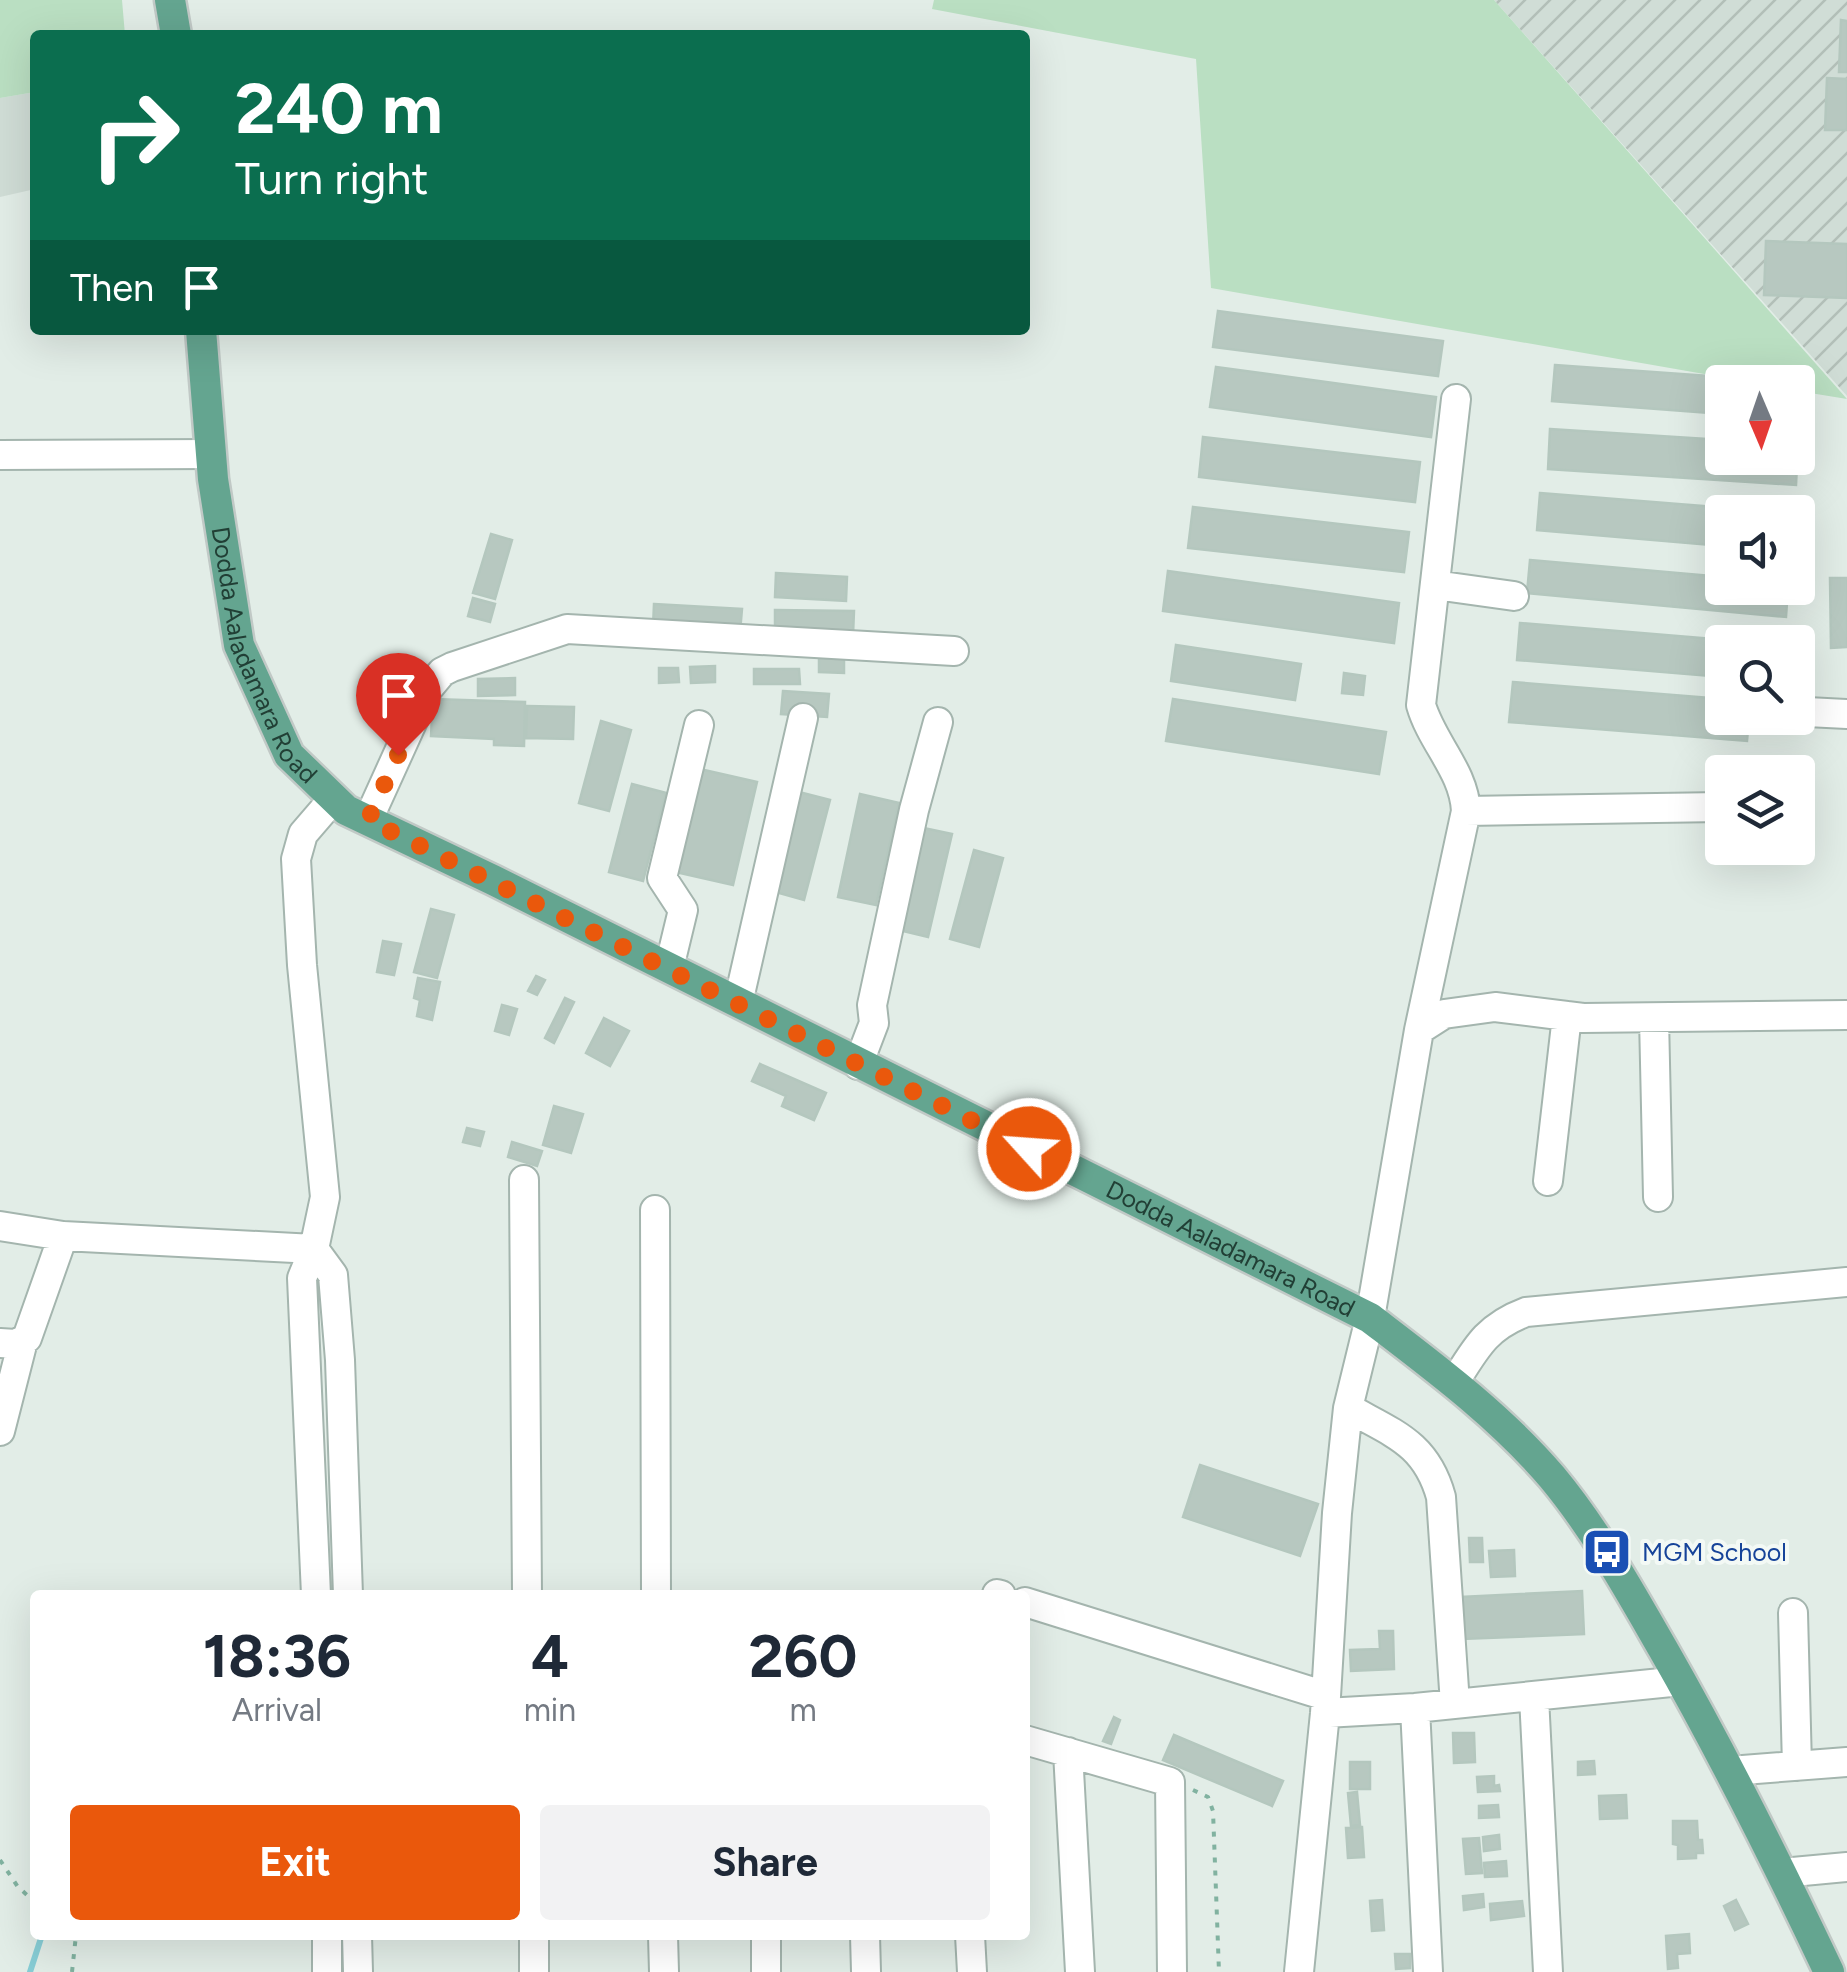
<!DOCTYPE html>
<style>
body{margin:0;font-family:Figtree,sans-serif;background:#f2f2f3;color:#1f2937;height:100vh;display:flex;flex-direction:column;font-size:38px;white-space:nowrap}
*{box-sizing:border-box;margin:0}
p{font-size:32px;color:#747a83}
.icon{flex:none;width:55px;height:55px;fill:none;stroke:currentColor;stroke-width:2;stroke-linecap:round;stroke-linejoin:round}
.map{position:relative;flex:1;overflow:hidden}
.drawer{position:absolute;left:30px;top:1590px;width:1000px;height:350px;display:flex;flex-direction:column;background:#fff;border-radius:10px;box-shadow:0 10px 40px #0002}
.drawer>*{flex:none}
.guide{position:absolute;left:30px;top:30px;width:1000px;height:305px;border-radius:10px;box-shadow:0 10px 40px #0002;background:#0b6e4f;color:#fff;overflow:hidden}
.needle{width:65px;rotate:178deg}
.fabs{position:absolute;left:1705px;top:365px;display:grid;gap:20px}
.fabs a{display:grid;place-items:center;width:110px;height:110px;border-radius:10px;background:#fff;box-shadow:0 10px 40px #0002;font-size:50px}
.pin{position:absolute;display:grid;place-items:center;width:85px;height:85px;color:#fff;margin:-102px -42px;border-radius:50% 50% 50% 0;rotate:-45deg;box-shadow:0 0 10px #0007}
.pin .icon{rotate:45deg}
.me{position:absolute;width:110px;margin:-55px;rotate:296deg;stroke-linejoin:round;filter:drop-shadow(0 0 8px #0008)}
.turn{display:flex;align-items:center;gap:35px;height:210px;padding:0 40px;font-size:45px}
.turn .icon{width:130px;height:130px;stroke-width:2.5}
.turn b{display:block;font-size:70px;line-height:85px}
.then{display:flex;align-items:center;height:95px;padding:0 40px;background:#0003;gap:20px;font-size:38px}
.eta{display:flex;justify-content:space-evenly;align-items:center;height:170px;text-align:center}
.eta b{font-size:60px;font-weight:700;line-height:70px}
.cta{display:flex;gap:20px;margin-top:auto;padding:20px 40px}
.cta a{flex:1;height:115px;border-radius:10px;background:#ea580c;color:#fff;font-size:40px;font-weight:700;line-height:115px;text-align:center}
.cta a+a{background:#f2f2f3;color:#1f2937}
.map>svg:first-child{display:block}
.built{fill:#d0ddd6}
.industrial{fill:url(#industrial-furrows)}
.green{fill:#badfc2}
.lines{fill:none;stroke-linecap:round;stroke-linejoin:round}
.stream{stroke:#87cdd5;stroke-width:6}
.building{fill:#b7c8c0;stroke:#b4c7be;stroke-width:2.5}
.minor-casing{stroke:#a4b5ae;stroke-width:32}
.major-casing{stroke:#c1c9c6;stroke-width:35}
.path{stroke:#81b2a0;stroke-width:4;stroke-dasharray:5 8;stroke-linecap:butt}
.minor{stroke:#fff;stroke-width:28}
.major{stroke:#64a590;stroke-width:30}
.route{stroke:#ea580c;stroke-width:18;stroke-dasharray:0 32.4}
.labels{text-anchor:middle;stroke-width:8;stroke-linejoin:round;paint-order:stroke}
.street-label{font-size:25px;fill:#213f35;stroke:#f3f9f5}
.transit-label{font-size:25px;fill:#164399;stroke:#f3f9f5;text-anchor:start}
</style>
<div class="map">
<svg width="1847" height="1972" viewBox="0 0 1847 1972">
<defs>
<pattern id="industrial-furrows" width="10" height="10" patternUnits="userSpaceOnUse" patternTransform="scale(2.5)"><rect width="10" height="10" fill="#d0ddd6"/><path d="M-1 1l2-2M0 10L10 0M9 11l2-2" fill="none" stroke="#b2bfb8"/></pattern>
</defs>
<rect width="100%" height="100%" fill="#e2ede7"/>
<!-- built -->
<path class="built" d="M35 92V189L0 197V98Z"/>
<!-- industrial -->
<path class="industrial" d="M1494 0H1847V396Z"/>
<!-- green -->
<path class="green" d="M0 0H122L125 35H35V92L0 98Z
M934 0H1494L1847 399 1798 391V382H1750L1211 288 1196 59 932 9Z"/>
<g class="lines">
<!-- stream -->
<path class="stream" d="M30 1972 42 1935"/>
</g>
<!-- building -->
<path class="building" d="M1841 20 1847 21V72H1839Z
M1827 78 1847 79V130H1825Z
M1766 241 1847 244V298L1764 295Z
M1218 311 1443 341 1438 376 1213 347Z
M1555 365 1794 382H1722V414L1552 401Z
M1216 367 1436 397 1431 437 1210 407Z
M1798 383H1804L1801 420H1798Z
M1550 429 1722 440V458H1798V445L1796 485 1548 469Z
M1203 437 1420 462 1415 502 1199 477Z
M1540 493 1779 512H1722V546L1537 530Z
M1193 507 1409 532 1404 572 1188 548Z
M491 534 512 540 495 599 473 593Z
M1530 560 1722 577V588H1788L1786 617 1527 593Z
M1168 571 1399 603 1394 643 1163 611Z
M776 573 847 577 846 601 775 597Z
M1830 578H1847V647L1831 648Z
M473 598 495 604 490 622 468 616Z
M654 604 742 609 740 632 653 627Z
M775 610 854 611 853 635 775 634Z
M1520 623 1750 642H1722V677L1517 660Z
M1176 645 1301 664 1295 700 1171 681Z
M819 657H844V673L819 672Z
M715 666V682L691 683 690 667Z
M659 668H678L679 682 659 683Z
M754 669H799L800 684H754Z
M1344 673 1365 676 1363 695 1342 693Z
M515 678V695L478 696V679Z
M1513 682 1722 699V718H1749L1747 741 1509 722Z
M783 691 829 694 827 717 781 714Z
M433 699 525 702 524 746 494 745V739L431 736Z
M1173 699 1386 732 1379 774 1166 741Z
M527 706 574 707 573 739 526 738Z
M601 721 631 730 609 811 579 803Z
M691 767 757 782 733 885 667 870Z
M632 784 666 793 643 881 609 872Z
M795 791 830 800 804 900 768 890Z
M860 794 899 803 876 905 838 897Z
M919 827 952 834 928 937 895 929Z
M974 850 1003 858 979 947 950 939Z
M431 909 454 915 437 978 414 972Z
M383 941 401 944 394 975 377 972Z
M536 976 545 980 537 995 528 991Z
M418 978 440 982 432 1020 417 1016 420 1000 414 998Z
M565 998 574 1002 554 1043 545 1038Z
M502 1005 517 1009 509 1035 495 1031Z
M604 1018 629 1031 610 1066 586 1053Z
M760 1064 826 1093 814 1120 782 1106 786 1096 752 1081Z
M554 1106 583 1114 571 1153 543 1145Z
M467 1128 484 1132 480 1146 463 1142Z
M512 1142 542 1151 537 1166 508 1157Z
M1200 1465 1318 1504 1300 1556 1183 1517Z
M1469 1538H1482L1483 1562H1470Z
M1514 1550 1515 1576 1491 1577 1489 1551Z
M1582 1591 1584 1634 1462 1639 1461 1597Z
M1379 1631H1393L1394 1669 1351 1671 1350 1650 1380 1649Z
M1114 1717 1120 1720 1111 1744 1103 1741Z
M1453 1733H1474L1475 1762 1454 1763Z
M1174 1735 1283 1781 1272 1806 1163 1760Z
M1594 1761 1595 1774 1578 1775V1762Z
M1350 1762H1370V1789H1350Z
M1494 1776V1786L1499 1785 1500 1791 1478 1792 1477 1777Z
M1357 1792 1360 1825 1351 1826 1348 1793Z
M1626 1795 1627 1818 1600 1819 1599 1796Z
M1498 1805 1499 1817 1479 1818V1806Z
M1673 1821H1697L1698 1840H1702L1703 1853H1696V1858L1678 1859V1845L1673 1844Z
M1362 1827 1364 1857 1348 1858 1346 1828Z
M1499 1835 1500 1849 1484 1851 1483 1837Z
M1479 1838 1482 1873 1466 1874 1463 1839Z
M1506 1861 1507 1876 1485 1877 1484 1863Z
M1483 1894 1484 1907 1464 1910 1463 1896Z
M1382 1900 1384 1930 1372 1931 1370 1901Z
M1736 1900 1748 1924 1735 1930 1724 1906Z
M1522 1901 1524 1916 1491 1920 1490 1904Z
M1689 1934 1690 1953 1677 1954 1678 1968 1668 1969 1666 1936Z
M1395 1954H1410V1968L1396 1969Z"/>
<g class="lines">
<!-- minor casing -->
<g class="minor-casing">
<path id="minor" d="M0 455 211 454
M1435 585 1514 596
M1807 712 1847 714
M1466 811 1722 807
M368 820 427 690 442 672 452 667 567 629 954 651
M669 968 683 910 662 878 699 725
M738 1003 803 718
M1654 1018 1658 1197
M1419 1030 1444 1014 1495 1007 1583 1018 1847 1015
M858 1065 874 1023 872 1005 914 810 938 722
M524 1180 527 1595
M1548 1181 1567 1016
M655 1210 656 1595
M0 1226 63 1236 314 1249
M314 1249 333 1275 340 1360 348 1595
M0 1343 16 1344 27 1338 63 1236
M1454 1383C1476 1348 1486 1327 1526 1312L1847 1282
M1348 1408C1394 1434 1426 1443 1441 1497L1455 1704
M0 1431 23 1341
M997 1594 1001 1595
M316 1595 302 1278 314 1249 325 1197 302 965 296 859 303 834 334 798
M1025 1602 1326 1696
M1793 1613 1797 1766
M1534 1697 1548 1972
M1415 1708 1428 1972
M1325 1713 1415 1708 1681 1681
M1025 1740 1170 1782 1172 1972
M1068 1752 1080 1972
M1730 1771 1847 1762
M1782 1873 1847 1867
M357 1935 358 1972
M534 1935V1972
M663 1935 664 1972
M766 1935V1972
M865 1935 866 1972
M970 1935 972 1972
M327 1972V1935
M1299 1972 1325 1713 1337 1513 1348 1408 1370 1318 1419 1030 1466 811C1464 771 1432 743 1421 705L1456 399"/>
</g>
<!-- major casing -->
<g class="major-casing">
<g id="major">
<path d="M170 0 176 35"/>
<path id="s1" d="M201 330 213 479 239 645 289 755 346 810 493 880 1370 1318C1434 1367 1499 1415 1552 1477 1596 1530 1629 1590 1663 1649 1723 1754 1777 1862 1829 1972"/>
</g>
</g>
<!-- path -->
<path class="path" d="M1193 1790 1208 1797 1213 1811 1219 1972
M0 1860 18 1887 35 1902
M72 1972 76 1935"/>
<!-- minor -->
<use href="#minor" class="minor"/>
<!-- major -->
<use href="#major" class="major"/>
</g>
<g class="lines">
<!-- route -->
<path class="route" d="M398 755 368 820 1029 1149"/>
</g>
<!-- icons -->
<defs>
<g id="bus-square" transform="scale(2.5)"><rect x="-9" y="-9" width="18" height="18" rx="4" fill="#1a4fb4" stroke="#f3f9f5"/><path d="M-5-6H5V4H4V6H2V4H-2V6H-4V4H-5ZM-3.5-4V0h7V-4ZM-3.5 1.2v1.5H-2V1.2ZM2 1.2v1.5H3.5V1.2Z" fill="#fff"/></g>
</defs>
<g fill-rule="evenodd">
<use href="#bus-square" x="1607" y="1552"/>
</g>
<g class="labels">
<!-- street labels -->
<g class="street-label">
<text dy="9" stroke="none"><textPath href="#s1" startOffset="335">Dodda Aaladamara Road</textPath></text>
<text dy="9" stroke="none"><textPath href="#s1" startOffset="1505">Dodda Aaladamara Road</textPath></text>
</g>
<!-- transit labels -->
<g class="transit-label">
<text x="1642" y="1561">MGM School</text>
</g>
</g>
</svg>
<div class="fabs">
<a><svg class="needle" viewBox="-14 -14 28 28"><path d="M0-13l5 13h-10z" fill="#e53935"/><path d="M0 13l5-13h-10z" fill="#747a83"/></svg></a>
<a><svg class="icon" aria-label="sound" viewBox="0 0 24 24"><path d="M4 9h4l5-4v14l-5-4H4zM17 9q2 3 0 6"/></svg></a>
<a><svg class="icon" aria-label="search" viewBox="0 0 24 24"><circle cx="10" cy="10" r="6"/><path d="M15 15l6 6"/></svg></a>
<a><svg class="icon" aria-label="layers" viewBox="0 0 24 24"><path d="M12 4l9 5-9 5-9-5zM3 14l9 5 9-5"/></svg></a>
</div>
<div class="pin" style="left:398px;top:755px;background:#d93025"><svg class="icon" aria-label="arrive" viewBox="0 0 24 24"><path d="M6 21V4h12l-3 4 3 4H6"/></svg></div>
<svg class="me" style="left:1029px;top:1149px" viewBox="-20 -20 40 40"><circle r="17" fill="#ea580c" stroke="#fff" stroke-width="3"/><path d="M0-11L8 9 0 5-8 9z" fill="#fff"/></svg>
<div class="guide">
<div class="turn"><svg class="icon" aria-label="right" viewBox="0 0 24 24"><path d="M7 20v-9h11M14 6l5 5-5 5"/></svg><div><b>240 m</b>Turn right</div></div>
<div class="then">Then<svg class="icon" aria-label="arrive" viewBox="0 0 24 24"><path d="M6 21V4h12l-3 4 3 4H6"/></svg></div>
</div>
<section class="drawer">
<div class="eta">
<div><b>18:36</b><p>Arrival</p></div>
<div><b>4</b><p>min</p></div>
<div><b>260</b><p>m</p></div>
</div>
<div class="cta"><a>Exit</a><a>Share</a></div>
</section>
</div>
